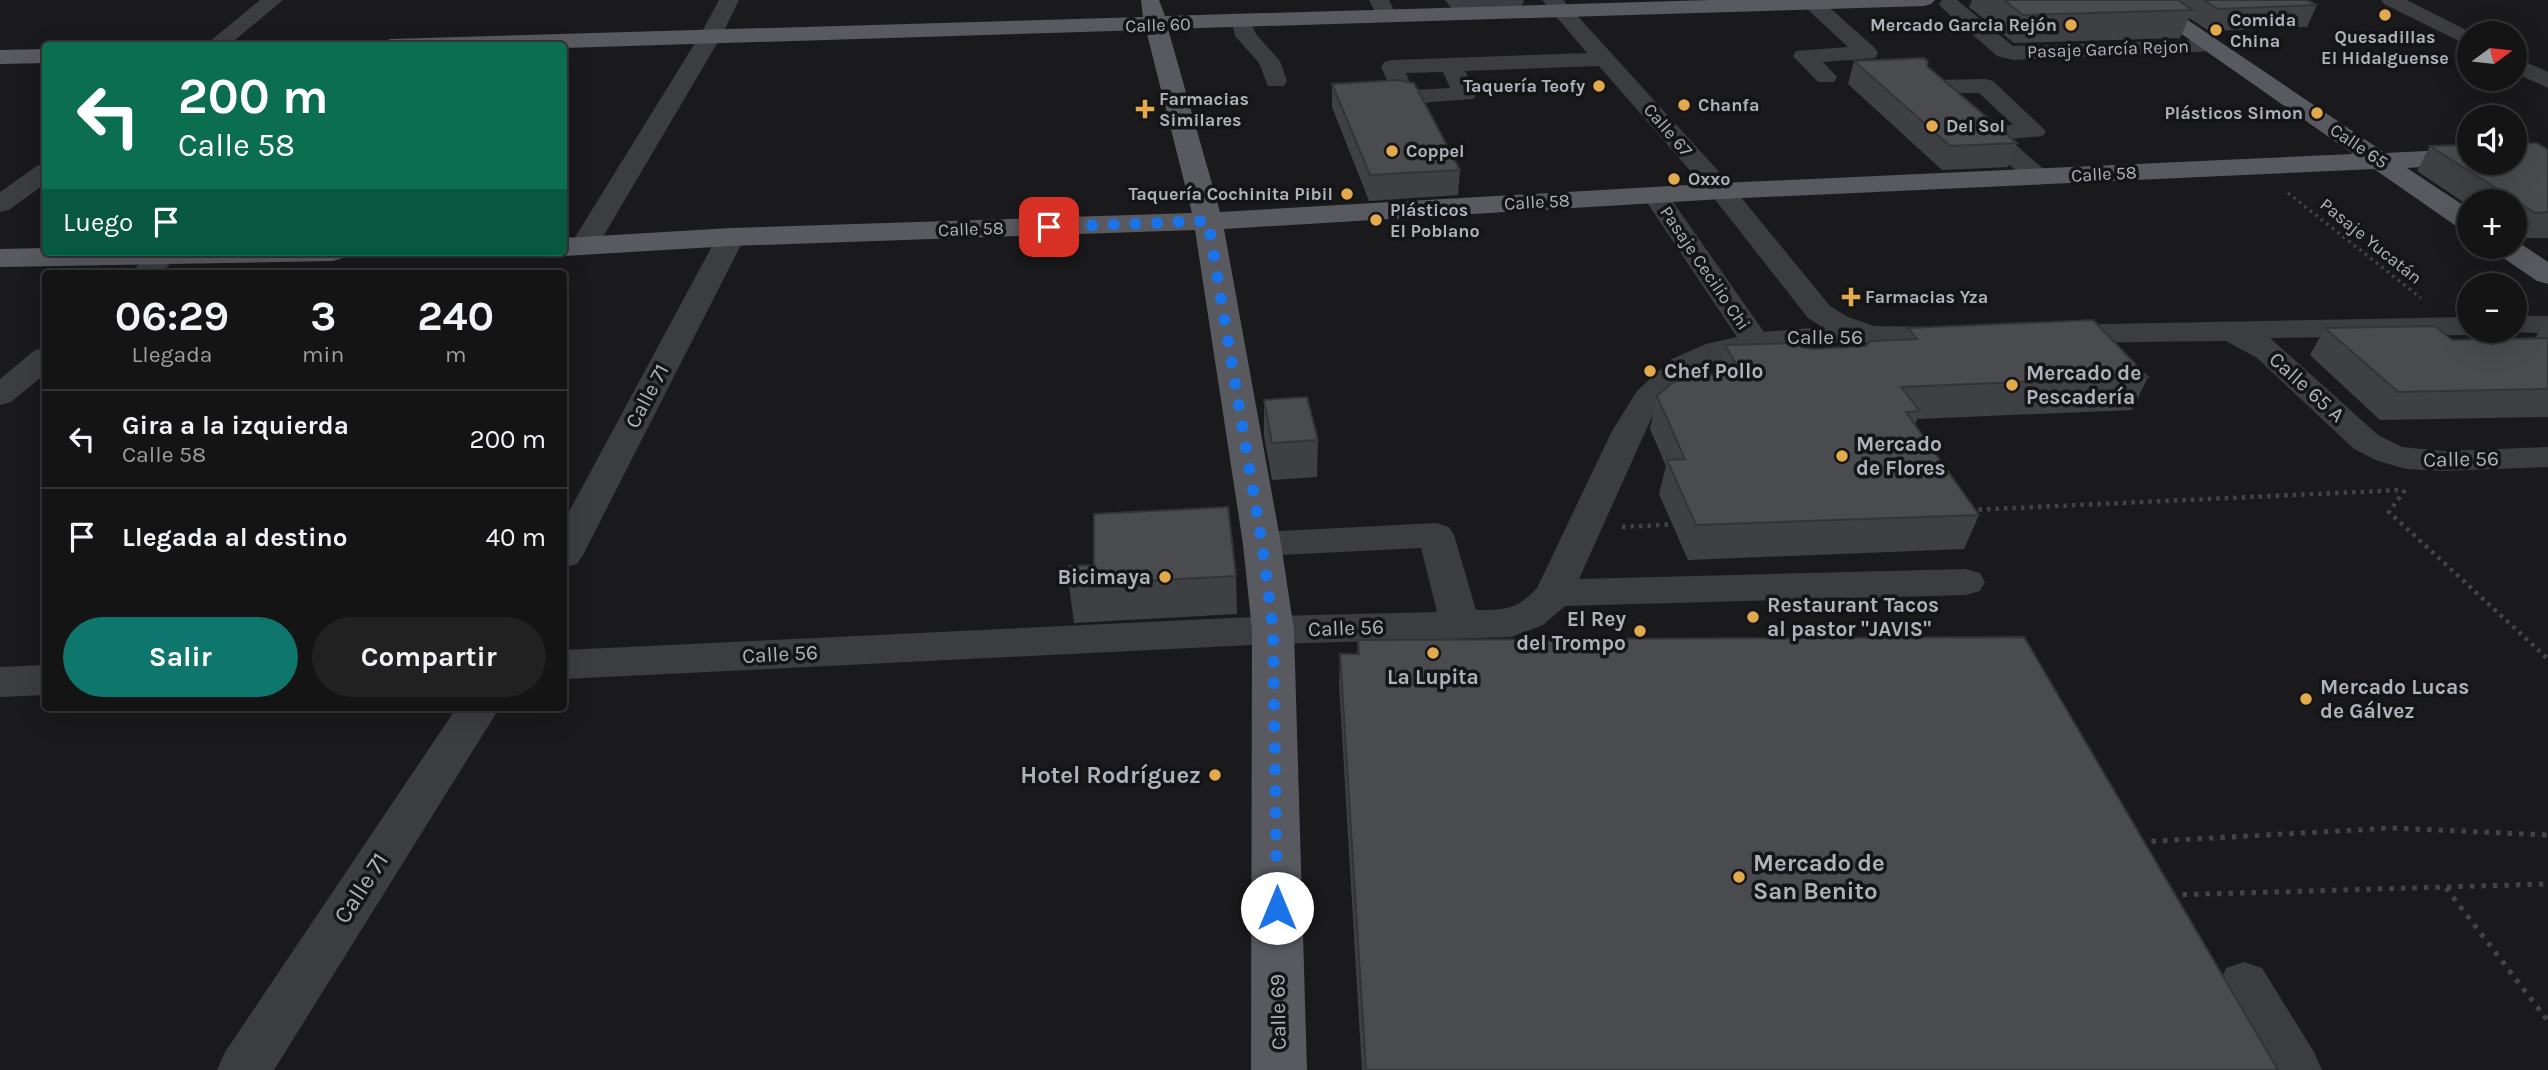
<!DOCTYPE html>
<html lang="es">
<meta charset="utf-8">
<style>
body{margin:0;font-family:Karla,sans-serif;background:#212122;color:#f1f3f6;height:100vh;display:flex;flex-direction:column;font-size:26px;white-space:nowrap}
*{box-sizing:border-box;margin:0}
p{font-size:23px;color:#9d9ea0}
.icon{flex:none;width:38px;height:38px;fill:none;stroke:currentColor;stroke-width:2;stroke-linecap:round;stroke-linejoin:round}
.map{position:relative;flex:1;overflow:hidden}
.drawer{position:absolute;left:42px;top:270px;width:525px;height:441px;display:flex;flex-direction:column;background:#141415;border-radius:7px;box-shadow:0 7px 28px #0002,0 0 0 2px #333334}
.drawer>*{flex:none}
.hud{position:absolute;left:42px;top:42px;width:525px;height:214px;border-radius:7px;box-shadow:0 7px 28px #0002,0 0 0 2px #333334;background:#0b6e4f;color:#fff;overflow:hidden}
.needle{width:46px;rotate:75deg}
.tools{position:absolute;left:2457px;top:21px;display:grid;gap:14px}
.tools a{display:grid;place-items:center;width:70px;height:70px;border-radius:50%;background:#141415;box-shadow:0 7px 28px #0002,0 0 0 2px #333334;font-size:35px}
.pin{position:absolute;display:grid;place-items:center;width:60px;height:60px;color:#fff;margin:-30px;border-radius:14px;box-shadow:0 4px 10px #0006}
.me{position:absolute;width:77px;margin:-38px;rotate:0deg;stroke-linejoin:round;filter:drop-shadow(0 0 5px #0008)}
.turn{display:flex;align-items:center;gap:24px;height:147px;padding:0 21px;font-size:32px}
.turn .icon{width:91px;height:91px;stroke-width:2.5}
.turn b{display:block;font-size:49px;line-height:60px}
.then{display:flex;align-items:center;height:66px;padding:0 21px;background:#0003;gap:14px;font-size:26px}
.eta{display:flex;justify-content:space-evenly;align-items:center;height:119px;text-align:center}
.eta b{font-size:42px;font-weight:700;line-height:49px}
.primary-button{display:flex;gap:14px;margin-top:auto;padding:14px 21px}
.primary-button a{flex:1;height:80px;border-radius:42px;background:#0f766e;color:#fff;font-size:28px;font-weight:700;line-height:80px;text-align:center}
.primary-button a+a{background:#212122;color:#f1f3f6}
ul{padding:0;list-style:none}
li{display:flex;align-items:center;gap:21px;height:98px;padding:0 21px;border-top:2px solid #333334}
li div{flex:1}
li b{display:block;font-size:26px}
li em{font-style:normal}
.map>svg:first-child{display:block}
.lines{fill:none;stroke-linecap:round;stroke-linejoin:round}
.path-far2{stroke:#424448;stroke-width:3.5;stroke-dasharray:2.5 4.5;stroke-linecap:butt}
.path-far1{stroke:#424448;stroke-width:4.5;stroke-dasharray:3.5 5;stroke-linecap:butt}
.path{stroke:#424448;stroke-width:5;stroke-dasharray:4.5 7;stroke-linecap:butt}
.minor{fill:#3c3d41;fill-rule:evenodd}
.major{fill:#585a60;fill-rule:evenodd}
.wall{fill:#3f4043}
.building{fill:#494b4e;stroke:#333437;stroke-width:2}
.route{stroke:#1a73e8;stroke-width:12;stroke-dasharray:0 21.6}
.poi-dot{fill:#e2a94d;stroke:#151517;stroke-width:2.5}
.labels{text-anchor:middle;stroke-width:7;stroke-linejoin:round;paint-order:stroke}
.far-poi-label{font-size:18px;font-weight:bold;fill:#aeb2ba;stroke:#151517;text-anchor:start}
.far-street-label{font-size:18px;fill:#aeb2ba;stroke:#151517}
.street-label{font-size:21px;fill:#aeb2ba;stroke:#151517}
.poi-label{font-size:21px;font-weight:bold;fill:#aeb2ba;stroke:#151517;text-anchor:start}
.near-poi-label{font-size:24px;font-weight:bold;fill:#aeb2ba;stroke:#151517;text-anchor:end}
.near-street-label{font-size:24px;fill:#aeb2ba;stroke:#151517}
</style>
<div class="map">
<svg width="2548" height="1070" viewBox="0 0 2548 1070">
<rect width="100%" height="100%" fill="#1a1a1c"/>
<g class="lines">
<!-- path-far2 -->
<path class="path-far2" d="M2288 193 2421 298"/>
<!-- path-far1 -->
<path class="path-far1" d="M2405 490 2389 512 2548 659
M1970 510 2402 490
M1622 527 1678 524"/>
<!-- path -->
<path class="path" d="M2140 842 2392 828 2548 835
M2446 888 2548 1021
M2171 895 2548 884"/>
<!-- minor -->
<path class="minor" d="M260 0H283L228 46H204Z
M719 0H739L722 35 597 247 593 253 583 255 573 253 569 247 700 35Z
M1369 0H1389L1397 17 1394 21H1380Z
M1445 0H1523L1524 2 1521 6 1514 8 1459 11 1452 9Z
M1542 0H1563L1731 185 1830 306 1848 317 1874 326 1954 327 1965 330 1969 336 1965 342 1954 345C1860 345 1706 323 1651 419L1579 579 1966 569 1980 573 1985 582 1980 591 1966 595 1565 606 1543 625 1511 637 1273 644 564 679V650L1273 616 1437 612 1421 548 1262 556 1249 552 1243 544 1249 536 1262 532 1436 523 1449 527 1454 535 1476 610C1505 610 1516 610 1537 588L1612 431 1637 391 1672 359 1706 344 1737 337 1642 195 1646 189 1655 187 1664 189 1764 332 1822 327 1808 318 1713 197 1599 66 1465 71 1477 94 1473 99 1405 104 1397 102 1381 67 1384 62 1392 60 1587 53ZM1443 72 1450 88 1413 90 1406 73Z
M1806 0H1821L1875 48 1878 53 1875 58 1823 62 1837 77 1834 82H1818L1793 56 1796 51 1848 47 1806 8 1803 4Z
M1942 0H1957L2013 46 2199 40 2207 41 2210 46 2207 51 2199 52 2013 60 1997 56 1942 8 1939 4Z
M2381 0H2407L2472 33H2469V46L2384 4Z
M1242 16 1249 18 1256 34 1280 61 1287 81 1284 86H1268L1259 63 1235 36 1232 22 1235 18Z
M2515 57 2548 72V88L2515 73Z
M1985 79 1993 81 2046 131 2043 136 2009 139 2047 172 2051 177 2047 182 2038 185 2029 182 1922 87 1925 82 1933 80ZM1955 93H1979L2013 125H1992Z
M46 163V183L9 210 0 212V192L37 166Z
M731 229 741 231 745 237 583 555 577 564 564 567V521L717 237 721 231Z
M152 252H175L178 256 161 273H130Z
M2515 316H2548V334L2504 331H2515Z
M2469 317V331L2480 332 2469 335 2270 338 2378 435 2402 447 2443 451 2548 447V467L2443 471 2406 469 2378 461 2354 449 2257 358 2226 341 2054 343 2043 340 2039 334 2043 328 2054 325Z
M46 348V373L11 402 0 405V379L35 350Z
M46 665V695L0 697V667Z
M457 707H500L274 1070H217L225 1052Z
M2244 962 2262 968 2314 1052 2322 1070H2266L2219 984 2226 968Z"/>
<!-- major -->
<path class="major" d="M1141 0H1159L1165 16 1710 0H1935L1931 4 1924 6 1168 29 1220 212 1722 183 2353 154 2133 0H2158L2385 153 2469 149V163H2478L2407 168 2469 209V230L2459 228 2374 169 1722 199 1224 229 1281 544 1294 630 1307 1070H1251L1252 630 1243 544 1195 230 731 246 564 256 553 252H564V238L731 228 1192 213 1146 30 564 48 380 46 383 41 391 39 1143 17Z
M46 49V63L0 64V50Z
M2515 240 2548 262V284L2537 281 2496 253 2491 247H2515Z
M46 248V252H348L343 258 333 261 0 267V249Z"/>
</g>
<!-- wall -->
<path class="wall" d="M1972 0H2307L2317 5 2307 27 2209 31 2189 18 2180 38 2014 43 1969 7Z
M1854 61 2017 143 2008 167 1942 170 1848 84Z
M1332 84 1460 170 1458 195 1369 201 1332 107Z
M2430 146 2548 150V238H2519L2515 236V201H2469V206L2417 171Z
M2546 321H2548V417L2380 420 2310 355 2325 328 2452 340 2535 338Z
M1908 328 2148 377 2132 410 1917 419 1915 425 1979 515 1964 549 1688 560 1659 494 1666 466 1650 429 1657 396 1718 373 1725 345 1802 347 1814 349 1865 346 1904 340Z
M1264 400 1318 440 1317 477 1272 480 1264 436Z
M1094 565 1236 576 1237 614 1074 623 1069 585Z
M1358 640 2278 1070H1362L1339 684 1340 654H1357Z"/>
<!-- building -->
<path class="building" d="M2004 0H2178L2192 10 2023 15Z
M2204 0H2307L2317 5 2218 9Z
M1924 58 1928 61 1927 66 2017 143 1950 146 1854 61Z
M1397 80 1414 83 1460 170 1370 175 1332 84Z
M2537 143 2548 150V212L2535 213 2430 146 2469 145V163H2515V144Z
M2093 320 2148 377 1901 387 1920 411 1906 412 1979 515 1696 525 1667 460 1685 459 1657 396 1672 383 1685 378 1740 371 1725 345 1798 343 1802 347 1814 349 1865 346 1871 341 1917 339 1908 328Z
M2435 326 2452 340 2548 338V389L2398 392 2325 328Z
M1307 397 1318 440 1272 443 1264 400Z
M1228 507 1236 576 1069 585V566L1094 565V514Z
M2024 637 2278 1070H1366L1340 654H1359L1358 640Z"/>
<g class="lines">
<!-- route -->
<path class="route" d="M1049 227 1208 221 1262 544 1273 629 1277 908"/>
</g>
<!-- markers -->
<g class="poi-dot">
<circle cx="2385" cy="15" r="7"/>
<circle cx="2071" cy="25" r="7"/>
<circle cx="2216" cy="30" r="7"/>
<circle cx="1599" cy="86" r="7"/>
<circle cx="1684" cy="105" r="7"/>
<path d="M1141.5 98.5h7v7h7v7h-7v7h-7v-7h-7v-7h7z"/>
<circle cx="2317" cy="113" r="7"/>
<circle cx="1932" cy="126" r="7"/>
<circle cx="1392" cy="151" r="7"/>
<circle cx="1674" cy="179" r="7"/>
<circle cx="1347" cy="194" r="7"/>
<circle cx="1376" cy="220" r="7"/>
<path d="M1847.5 286.5h7v7h7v7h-7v7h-7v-7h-7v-7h7z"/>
<circle cx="1650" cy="371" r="7"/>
<circle cx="2012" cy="385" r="7"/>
<circle cx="1842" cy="456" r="7"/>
<circle cx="1165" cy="577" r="7"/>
<circle cx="1753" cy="617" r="7"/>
<circle cx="1640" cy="631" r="7"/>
<circle cx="1433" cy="653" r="7"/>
<circle cx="2306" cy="699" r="7"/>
<circle cx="1215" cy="775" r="7"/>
<circle cx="1739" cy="877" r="7"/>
</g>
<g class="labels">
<!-- far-poi labels -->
<g class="far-poi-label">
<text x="2230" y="26">Comida<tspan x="2230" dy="21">China</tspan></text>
<text x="2057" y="31" text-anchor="end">Mercado Garcia Rejón</text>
<text x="2385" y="43" text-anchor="middle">Quesadillas<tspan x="2385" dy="21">El Hidalguense</tspan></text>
<text x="1585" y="92" text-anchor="end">Taquería Teofy</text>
<text x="1159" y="105">Farmacias<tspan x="1159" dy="21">Similares</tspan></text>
<text x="1698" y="111">Chanfa</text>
<text x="2303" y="119" text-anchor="end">Plásticos Simon</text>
<text x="1946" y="132">Del Sol</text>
<text x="1406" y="157">Coppel</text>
<text x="1688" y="185">Oxxo</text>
<text x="1333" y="200" text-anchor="end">Taquería Cochinita Pibil</text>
<text x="1390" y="216">Plásticos<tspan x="1390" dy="21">El Poblano</tspan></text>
<text x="1865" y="303">Farmacias Yza</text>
</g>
<!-- far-street labels -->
<g class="far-street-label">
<text transform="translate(1158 25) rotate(-2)" y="6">Calle 60</text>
<text transform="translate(2108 49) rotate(-2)" y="6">Pasaje García Rejon</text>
<text transform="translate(1668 130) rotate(49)" y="6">Calle 67</text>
<text transform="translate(2359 146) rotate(34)" y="6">Calle 65</text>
<text transform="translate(2104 174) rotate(-3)" y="6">Calle 58</text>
<text transform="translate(1537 202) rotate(-3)" y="6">Calle 58</text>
<text transform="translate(971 229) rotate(-2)" y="6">Calle 58</text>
<text transform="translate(2371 241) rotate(39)" y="6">Pasaje Yucatán</text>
<text transform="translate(1705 268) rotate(56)" y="6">Pasaje Cecilio Chi</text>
</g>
<!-- street labels -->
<g class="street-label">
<text x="1825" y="344">Calle 56</text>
<text transform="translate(2307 387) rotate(42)" y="7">Calle 65 A</text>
<text transform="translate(647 396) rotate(-62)" y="7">Calle 71</text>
<text transform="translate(2461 459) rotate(-1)" y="7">Calle 56</text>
<text transform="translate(1346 628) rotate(-2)" y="7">Calle 56</text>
<text transform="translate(780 654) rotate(-3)" y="7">Calle 56</text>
<text transform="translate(1278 1012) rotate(-91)" y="7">Calle 69</text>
</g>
<!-- poi labels -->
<g class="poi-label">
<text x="1664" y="378">Chef Pollo</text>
<text x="2026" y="380">Mercado de<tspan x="2026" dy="24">Pescadería</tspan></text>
<text x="1856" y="451">Mercado<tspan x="1856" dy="24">de Flores</tspan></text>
<text x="1151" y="584" text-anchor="end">Bicimaya</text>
<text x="1767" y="612">Restaurant Tacos<tspan x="1767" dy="24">al pastor "JAVIS"</tspan></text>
<text x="1626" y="626" text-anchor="end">El Rey<tspan x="1626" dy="24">del Trompo</tspan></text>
<text x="1433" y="684" text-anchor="middle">La Lupita</text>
<text x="2320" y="694">Mercado Lucas<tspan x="2320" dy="24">de Gálvez</tspan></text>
</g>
<!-- near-poi labels -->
<g class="near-poi-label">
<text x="1201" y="783">Hotel Rodríguez</text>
<text x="1753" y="871" text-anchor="start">Mercado de<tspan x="1753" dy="28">San Benito</tspan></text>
</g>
<!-- near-street labels -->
<g class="near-street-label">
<text transform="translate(361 888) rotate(-57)" y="8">Calle 71</text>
</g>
</g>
</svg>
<div class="tools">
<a><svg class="needle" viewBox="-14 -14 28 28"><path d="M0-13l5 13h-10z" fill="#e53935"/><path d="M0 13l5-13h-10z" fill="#9d9ea0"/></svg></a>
<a><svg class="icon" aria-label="sound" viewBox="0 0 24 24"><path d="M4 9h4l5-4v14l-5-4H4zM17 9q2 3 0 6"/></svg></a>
<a>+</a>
<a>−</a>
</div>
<div class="pin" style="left:1049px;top:227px;background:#d93025"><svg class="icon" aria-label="arrive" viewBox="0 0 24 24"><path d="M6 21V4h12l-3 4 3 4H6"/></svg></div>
<svg class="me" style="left:1277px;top:908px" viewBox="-20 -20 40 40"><circle r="19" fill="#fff"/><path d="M0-13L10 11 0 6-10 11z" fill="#1a73e8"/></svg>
<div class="hud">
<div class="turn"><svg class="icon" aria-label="left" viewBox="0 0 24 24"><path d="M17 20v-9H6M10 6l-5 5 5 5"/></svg><div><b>200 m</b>Calle 58</div></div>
<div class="then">Luego<svg class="icon" aria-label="arrive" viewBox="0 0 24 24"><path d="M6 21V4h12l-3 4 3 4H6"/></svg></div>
</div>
<section class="drawer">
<div class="eta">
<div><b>06:29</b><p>Llegada</p></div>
<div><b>3</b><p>min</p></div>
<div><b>240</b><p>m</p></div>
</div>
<ul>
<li><svg class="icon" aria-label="left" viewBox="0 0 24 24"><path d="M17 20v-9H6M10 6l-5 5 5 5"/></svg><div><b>Gira a la izquierda</b><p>Calle 58</p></div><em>200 m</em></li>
<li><svg class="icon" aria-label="arrive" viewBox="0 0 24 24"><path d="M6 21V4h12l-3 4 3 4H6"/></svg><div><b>Llegada al destino</b></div><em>40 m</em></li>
</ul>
<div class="primary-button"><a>Salir</a><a>Compartir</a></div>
</section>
</div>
